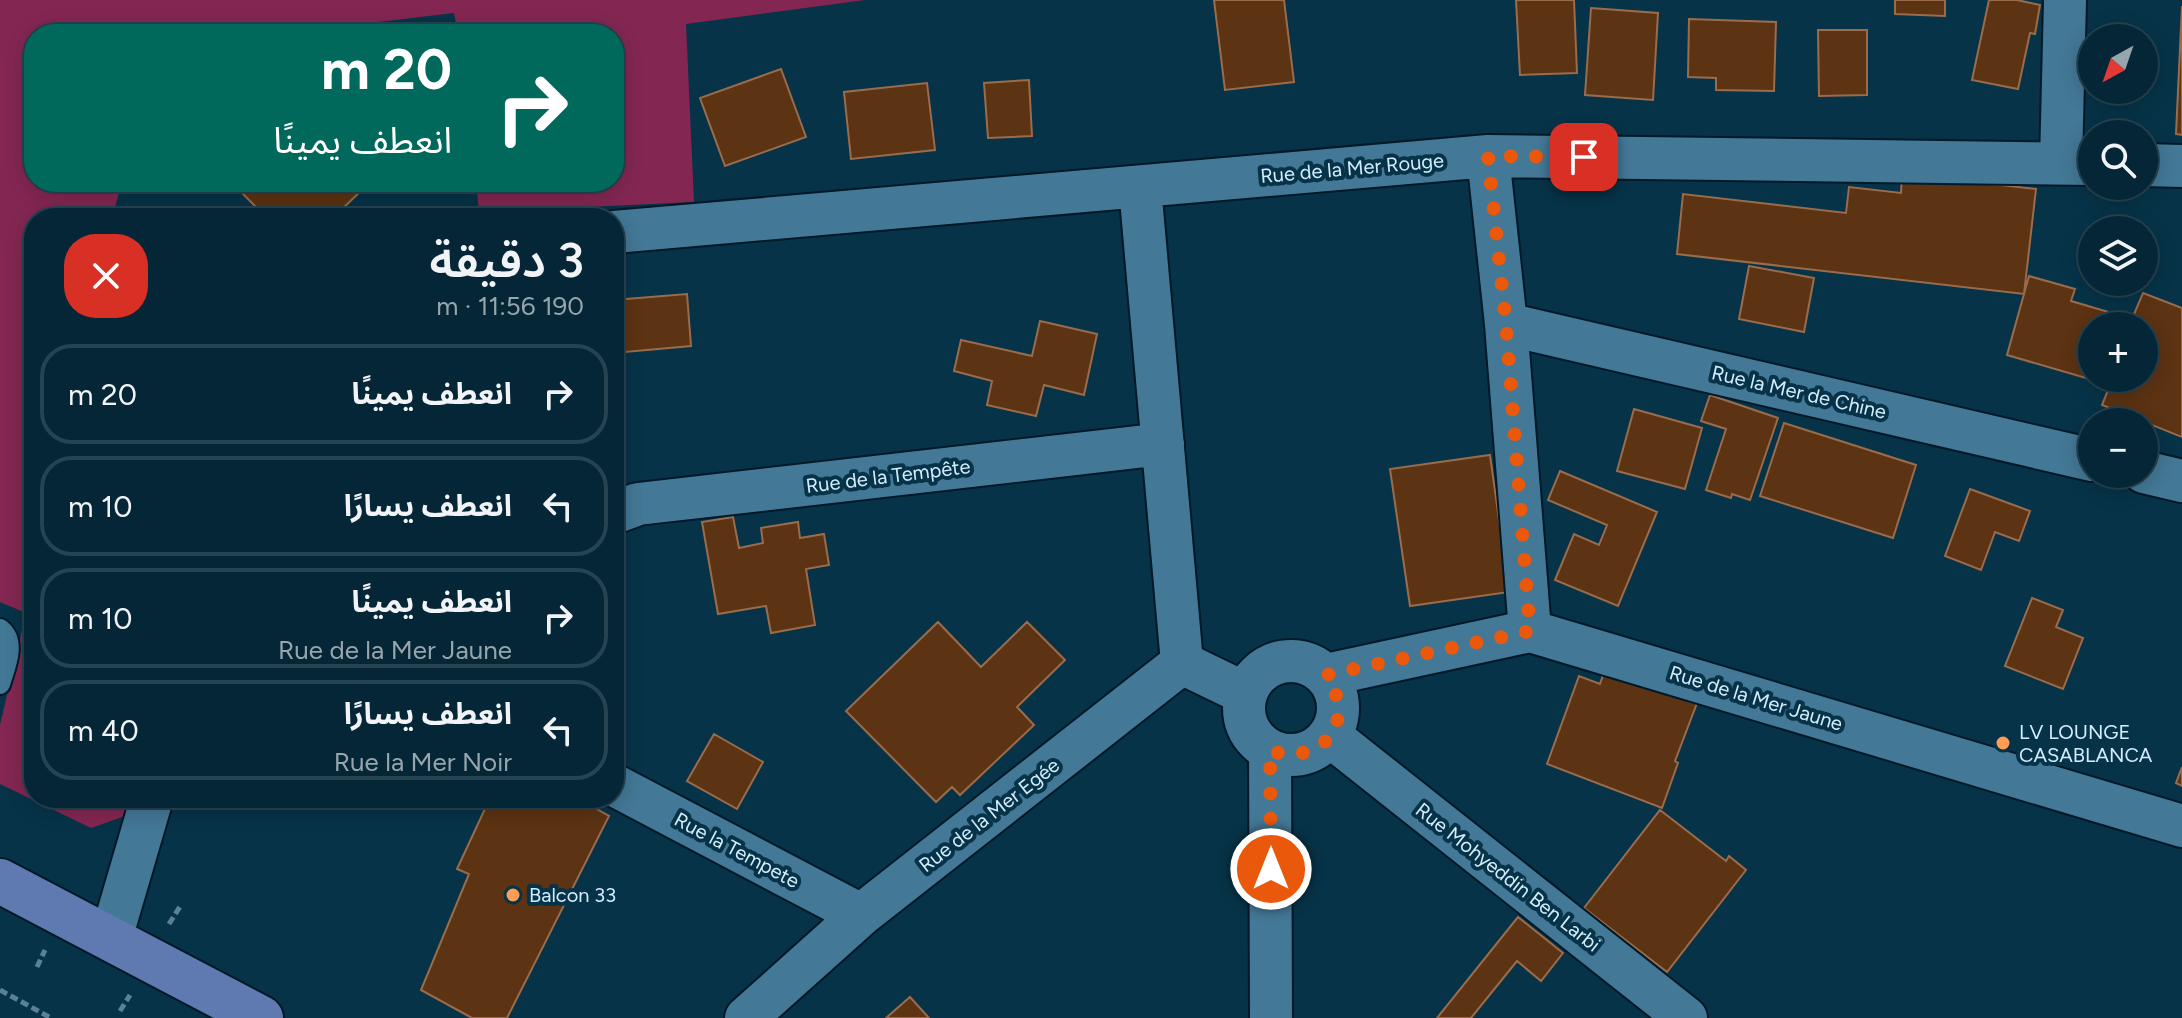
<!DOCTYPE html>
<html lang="ar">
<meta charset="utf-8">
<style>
body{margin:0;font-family:Figtree,"Noto Sans Arabic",sans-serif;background:#133242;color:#f1f3f6;direction:rtl;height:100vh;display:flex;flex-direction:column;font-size:30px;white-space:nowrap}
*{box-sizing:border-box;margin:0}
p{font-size:26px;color:#97a5ad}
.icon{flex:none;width:44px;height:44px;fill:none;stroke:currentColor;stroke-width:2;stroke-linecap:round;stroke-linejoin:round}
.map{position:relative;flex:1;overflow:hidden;direction:ltr}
.drawer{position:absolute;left:24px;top:208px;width:600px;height:600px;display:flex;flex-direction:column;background:#052636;border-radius:32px;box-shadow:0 4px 20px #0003,0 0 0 2px #264351;direction:rtl}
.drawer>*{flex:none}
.guide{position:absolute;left:24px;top:24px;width:600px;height:168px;border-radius:32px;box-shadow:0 4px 20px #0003,0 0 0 2px #264351;direction:rtl;background:#00695c;color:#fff;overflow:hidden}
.needle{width:52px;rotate:220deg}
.buttons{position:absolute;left:2078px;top:24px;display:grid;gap:16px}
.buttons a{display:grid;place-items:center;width:80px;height:80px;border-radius:50%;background:#052636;box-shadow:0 4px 20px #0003,0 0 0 2px #264351;font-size:40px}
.pin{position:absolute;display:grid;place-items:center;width:68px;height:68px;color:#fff;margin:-34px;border-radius:16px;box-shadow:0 4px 12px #0006}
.me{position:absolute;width:88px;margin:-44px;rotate:0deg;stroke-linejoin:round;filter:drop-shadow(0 0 6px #0008)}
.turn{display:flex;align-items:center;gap:28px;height:168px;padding:0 40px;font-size:36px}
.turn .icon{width:104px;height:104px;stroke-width:2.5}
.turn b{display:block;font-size:56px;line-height:68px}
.round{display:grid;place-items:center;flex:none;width:84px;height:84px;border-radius:32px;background:#133242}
.head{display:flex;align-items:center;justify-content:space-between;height:136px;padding:0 40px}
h1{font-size:48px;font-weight:600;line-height:60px}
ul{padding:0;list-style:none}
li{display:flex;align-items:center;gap:24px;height:100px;margin:0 16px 12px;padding:0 24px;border:4px solid #264351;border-radius:32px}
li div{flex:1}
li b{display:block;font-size:30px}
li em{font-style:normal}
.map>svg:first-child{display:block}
.green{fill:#832752}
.building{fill:#5c3313;stroke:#9a6c4c;stroke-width:2}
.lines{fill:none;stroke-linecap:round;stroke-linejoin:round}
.lane-casing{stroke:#001928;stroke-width:24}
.street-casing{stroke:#001928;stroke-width:46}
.secondary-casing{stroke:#001928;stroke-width:48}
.path{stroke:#5c8194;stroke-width:5;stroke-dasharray:8 4;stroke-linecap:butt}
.lane{stroke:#437896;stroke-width:20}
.street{stroke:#437896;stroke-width:42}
.secondary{stroke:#5e7ab0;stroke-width:44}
.route{stroke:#ea580c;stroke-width:14;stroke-dasharray:0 25.2}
.poi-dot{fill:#fd9d55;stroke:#073348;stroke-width:3}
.labels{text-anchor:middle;stroke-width:8;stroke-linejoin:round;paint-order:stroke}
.street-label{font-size:20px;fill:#d2edfe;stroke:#073348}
.poi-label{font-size:20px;fill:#d2edfe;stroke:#073348;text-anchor:start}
</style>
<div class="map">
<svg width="2182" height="1018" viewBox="0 0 2182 1018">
<rect width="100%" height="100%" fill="#073348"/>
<!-- green -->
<path class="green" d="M0 0H865L686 24 694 202 479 212 476 182H614V34H458L454 13 278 34H34V182H122L112 218H34V798H130L125 816 91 828 0 784V725L26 613 0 602Z"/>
<!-- building -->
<path class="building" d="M1214 0H1284L1294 82 1225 90Z
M1516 0H1574L1577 73 1520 75Z
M1895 0H1945V16L1895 14Z
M1989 0H2017L2040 5 2035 34 2030 33 2018 89 1972 80Z
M2182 6V135L2176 134Z
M1591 8 1658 13 1653 100 1585 95Z
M1689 19 1776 22 1774 91 1716 90V78L1688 77Z
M1818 30H1867V95L1819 96Z
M781 69 806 137 725 166 700 98Z
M1029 80 1032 136 988 138 984 83Z
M927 83 935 150 851 159 844 92Z
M1902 174 2036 189 2024 294 1677 254 1683 194 1846 213 1849 187 1901 193Z
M231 182H329L336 190 345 182H370L333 218H247L257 208Z
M1749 266 1814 278 1804 332 1739 319Z
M2029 276 2075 289 2071 301 2122 316 2119 326H2092V378H2104L2103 383 2007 355Z
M2143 293 2182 308V437L2102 405 2113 378H2144V326H2129Z
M687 294 691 346 614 353V300Z
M1040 321 1097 334 1084 395 1044 385 1036 416 987 405 992 381 954 371 961 340 1032 356Z
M1710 395 1778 418 1750 500 1732 494 1731 498 1706 490 1726 429 1701 421Z
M1634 409 1702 428 1685 489 1617 471Z
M1784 423 1916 465 1893 538 1760 496Z
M1490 455 1509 592 1410 606 1390 469Z
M1560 471 1657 512 1618 606 1555 580 1574 534 1599 545 1607 525 1548 500Z
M1970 489 2030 511 2019 541 1995 532 1981 570 1945 556Z
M733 517 739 548 763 543 761 528 798 522 800 538 824 534 829 565 806 569 815 625 771 633 766 606 718 614 702 522Z
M2032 598 2063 610 2056 627 2083 638 2063 689 2005 666Z
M938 622 981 667 1027 622 1065 660 1017 707 1034 725 960 795 952 787 936 802 846 711Z
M1608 660 1700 695 1675 761 1678 763 1662 808 1547 764 1579 676 1600 684Z
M714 734 763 762 737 809 687 781Z
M2182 767V786L2176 783Z
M490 798H577L609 816 507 1018H472L421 990 469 874 457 869Z
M1660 810 1726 861 1729 856 1746 870 1667 972 1584 908Z
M1518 917 1563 953 1541 981 1517 961 1471 1018H1437Z
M910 997 929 1018H886Z"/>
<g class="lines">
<!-- lane casing -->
<g class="lane-casing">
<path id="lane" d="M0 629C17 642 5 667 0 684"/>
</g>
<!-- street casing -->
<g class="street-casing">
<path id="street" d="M1488 156 1506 324 1530 631
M2061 163 2065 0
M2144 165 2182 166
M1140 187 1182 663
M614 232 1488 156 2092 164
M1506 324 2092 460
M2144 472 2182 481
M614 513 638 504 1163 444
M1244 708a47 47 0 1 1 94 0a47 47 0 1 1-94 0Z
M1182 663 1246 694
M1326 675 1530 631 2182 826
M1330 736 1686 1018
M1270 751 1271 1018
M614 785 861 915
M111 938 152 798
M746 1018 861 915 1182 663"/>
</g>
<!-- secondary casing -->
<g class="secondary-casing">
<path id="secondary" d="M0 881 261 1018"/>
</g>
<!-- path -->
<path class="path" d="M169 924 181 905
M37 967 45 950
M0 990 51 1018
M120 1011 130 995"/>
<!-- lane -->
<use href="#lane" class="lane"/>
<!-- street -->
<use href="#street" class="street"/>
<!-- secondary -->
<use href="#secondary" class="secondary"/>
</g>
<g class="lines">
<!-- route -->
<path class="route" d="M1271 869 1270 751C1324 766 1358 721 1326 675L1530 631 1506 324 1488 156 1584 157"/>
</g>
<!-- markers -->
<g class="poi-dot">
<circle cx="2003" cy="743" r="8"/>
<circle cx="513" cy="895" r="8"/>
</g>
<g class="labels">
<!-- street labels -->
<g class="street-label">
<text transform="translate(1352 168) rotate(-5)" y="7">Rue de la Mer Rouge</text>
<text transform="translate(1799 392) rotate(13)" y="7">Rue la Mer de Chine</text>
<text transform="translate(888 476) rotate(-7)" y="7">Rue de la Tempête</text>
<text transform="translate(1756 698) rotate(17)" y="7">Rue de la Mer Jaune</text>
<text transform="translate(989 815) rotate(-38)" y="7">Rue de la Mer Egée</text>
<text transform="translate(737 850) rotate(28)" y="7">Rue la Tempete</text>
<text transform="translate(1508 877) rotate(38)" y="7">Rue Mohyeddin Ben Larbi</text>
</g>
<!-- poi labels -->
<g class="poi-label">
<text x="2019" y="739">LV LOUNGE<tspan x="2019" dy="23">CASABLANCA</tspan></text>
<text x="529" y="902">Balcon 33</text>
</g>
</g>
</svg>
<div class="buttons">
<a><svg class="needle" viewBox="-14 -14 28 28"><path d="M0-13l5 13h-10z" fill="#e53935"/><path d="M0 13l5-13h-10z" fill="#97a5ad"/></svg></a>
<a><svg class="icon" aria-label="search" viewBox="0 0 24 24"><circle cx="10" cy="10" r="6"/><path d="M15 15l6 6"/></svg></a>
<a><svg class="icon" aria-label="layers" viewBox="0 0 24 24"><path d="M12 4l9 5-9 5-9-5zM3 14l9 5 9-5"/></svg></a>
<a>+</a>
<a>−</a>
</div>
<div class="pin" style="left:1584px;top:157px;background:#d93025"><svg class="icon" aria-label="arrive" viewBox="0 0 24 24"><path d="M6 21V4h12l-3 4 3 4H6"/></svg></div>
<svg class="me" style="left:1271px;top:869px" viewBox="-20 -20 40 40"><circle r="17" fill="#ea580c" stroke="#fff" stroke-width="3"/><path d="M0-11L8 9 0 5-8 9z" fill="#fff"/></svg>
<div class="guide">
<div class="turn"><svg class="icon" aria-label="right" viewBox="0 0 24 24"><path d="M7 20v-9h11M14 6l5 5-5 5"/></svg><div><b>20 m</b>انعطف يمينًا</div></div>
</div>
<section class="drawer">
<div class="head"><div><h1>3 دقيقة</h1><p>190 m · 11:56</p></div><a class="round" style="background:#d93025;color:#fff"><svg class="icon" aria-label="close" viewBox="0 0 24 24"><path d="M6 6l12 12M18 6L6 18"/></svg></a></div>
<ul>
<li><svg class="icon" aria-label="right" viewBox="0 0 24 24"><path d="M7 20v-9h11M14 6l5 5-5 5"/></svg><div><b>انعطف يمينًا</b></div><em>20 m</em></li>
<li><svg class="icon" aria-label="left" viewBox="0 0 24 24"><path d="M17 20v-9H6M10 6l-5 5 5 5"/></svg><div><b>انعطف يسارًا</b></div><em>10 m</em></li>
<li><svg class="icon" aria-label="right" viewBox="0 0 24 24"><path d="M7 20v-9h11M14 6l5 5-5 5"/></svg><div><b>انعطف يمينًا</b><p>Rue de la Mer Jaune</p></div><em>10 m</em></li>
<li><svg class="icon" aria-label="left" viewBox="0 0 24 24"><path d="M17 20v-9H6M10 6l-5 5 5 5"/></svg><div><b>انعطف يسارًا</b><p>Rue la Mer Noir</p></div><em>40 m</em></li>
</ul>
</section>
</div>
